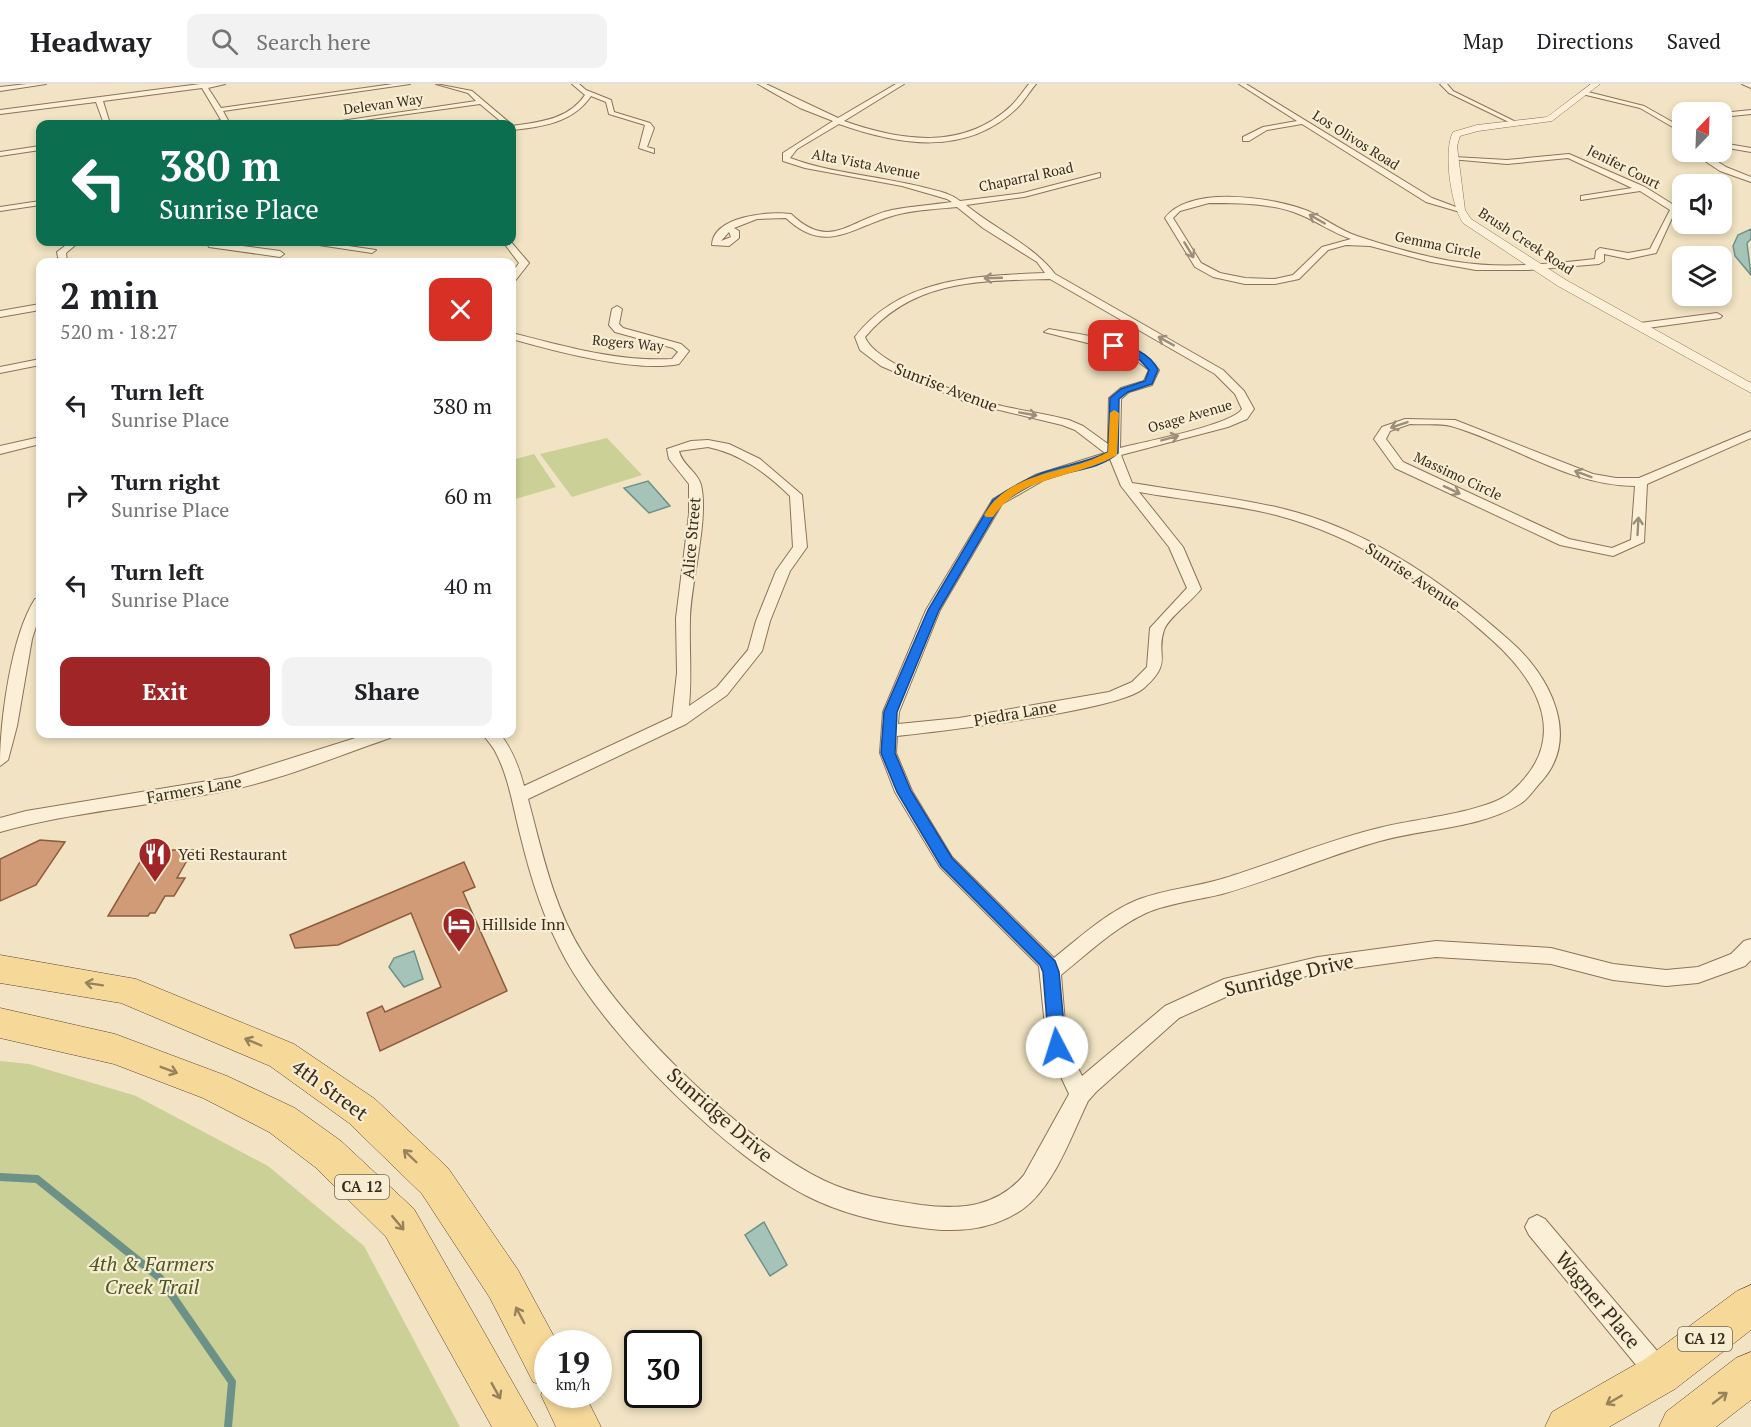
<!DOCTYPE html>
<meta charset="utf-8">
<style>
body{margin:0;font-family:"PT Serif",serif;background:#f2f2f2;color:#202124;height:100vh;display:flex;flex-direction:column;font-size:22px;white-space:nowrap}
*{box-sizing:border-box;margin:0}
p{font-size:20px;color:#757577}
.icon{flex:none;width:33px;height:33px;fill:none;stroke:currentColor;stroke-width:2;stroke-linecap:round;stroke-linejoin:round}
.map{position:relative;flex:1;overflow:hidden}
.sheet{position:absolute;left:36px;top:174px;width:480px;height:480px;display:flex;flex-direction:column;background:#fff;border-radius:12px;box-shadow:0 3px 9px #0003}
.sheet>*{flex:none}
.top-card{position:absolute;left:36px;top:36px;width:480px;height:126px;border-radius:12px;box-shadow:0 3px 9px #0003;background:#0b6e4f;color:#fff;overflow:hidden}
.needle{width:39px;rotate:23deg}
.fabs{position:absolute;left:1672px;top:18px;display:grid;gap:12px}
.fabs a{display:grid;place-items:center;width:60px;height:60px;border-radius:12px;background:#fff;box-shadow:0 3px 9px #0003;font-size:30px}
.speed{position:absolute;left:534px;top:1246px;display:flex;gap:12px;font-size:30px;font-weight:700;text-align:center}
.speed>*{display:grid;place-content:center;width:78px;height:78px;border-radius:50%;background:#fff;box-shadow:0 3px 9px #0003;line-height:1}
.speed small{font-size:15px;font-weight:400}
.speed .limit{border:3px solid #111;border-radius:9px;background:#fff;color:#111}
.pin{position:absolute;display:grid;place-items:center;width:51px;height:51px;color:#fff;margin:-26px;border-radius:12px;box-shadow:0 3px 9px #0006}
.me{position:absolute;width:66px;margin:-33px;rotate:355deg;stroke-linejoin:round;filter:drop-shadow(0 0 4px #0008)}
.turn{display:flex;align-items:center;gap:21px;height:126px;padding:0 24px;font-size:27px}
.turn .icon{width:78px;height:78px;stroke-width:2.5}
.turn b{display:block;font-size:42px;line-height:51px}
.round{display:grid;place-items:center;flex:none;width:63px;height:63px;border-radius:12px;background:#f2f2f2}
.overview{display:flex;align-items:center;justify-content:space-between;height:102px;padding:0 24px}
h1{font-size:36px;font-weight:700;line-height:45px}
.primary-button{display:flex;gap:12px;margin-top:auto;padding:12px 24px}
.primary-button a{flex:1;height:69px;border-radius:12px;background:#9f2527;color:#fff;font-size:24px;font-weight:700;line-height:69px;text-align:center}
.primary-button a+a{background:#f2f2f2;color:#202124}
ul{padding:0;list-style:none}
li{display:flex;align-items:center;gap:18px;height:90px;padding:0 24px}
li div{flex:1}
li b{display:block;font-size:22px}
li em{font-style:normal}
header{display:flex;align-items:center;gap:36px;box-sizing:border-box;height:84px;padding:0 30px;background:#fff;border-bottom:2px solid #e0e0e0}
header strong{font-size:28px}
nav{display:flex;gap:33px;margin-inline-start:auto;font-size:21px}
.search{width:420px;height:54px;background:#f2f2f2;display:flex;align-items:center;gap:15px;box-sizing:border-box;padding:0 21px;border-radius:12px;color:#757577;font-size:22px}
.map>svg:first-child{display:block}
.green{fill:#cad096}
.water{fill:#a6c3ba;stroke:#6c9288;stroke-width:1.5}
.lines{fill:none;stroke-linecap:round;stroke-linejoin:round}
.stream{stroke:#6c9288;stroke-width:8}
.building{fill:#d19b77;stroke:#8d5c3d;stroke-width:1.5}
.minor-casing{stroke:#8c7359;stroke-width:2}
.tertiary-casing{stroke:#8c7359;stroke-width:1}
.primary-casing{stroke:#5a412d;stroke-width:1}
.minor{fill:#fbf0d7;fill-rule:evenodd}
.tertiary{fill:#fbf0d7;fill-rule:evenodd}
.primary{fill:#f6d899;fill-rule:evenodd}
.oneway{stroke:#9b8e7a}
.oneway2{stroke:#98825c}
.route{fill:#1a73e8;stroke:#114b97;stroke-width:1.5}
.slow{fill:#f59e0b}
.labels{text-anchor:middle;stroke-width:4.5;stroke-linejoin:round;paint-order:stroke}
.far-street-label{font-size:14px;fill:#3b2c1e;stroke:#f7edd3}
.shield{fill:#f7edd3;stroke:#736654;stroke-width:1.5}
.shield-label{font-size:15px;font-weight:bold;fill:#3b2c1e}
.street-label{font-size:16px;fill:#3b2c1e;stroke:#f7edd3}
.poi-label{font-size:16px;fill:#3b2c1e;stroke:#f7edd3;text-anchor:start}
.near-street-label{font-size:20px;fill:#3b2c1e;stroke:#f7edd3}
.near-park-label{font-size:20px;font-style:italic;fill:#4c5923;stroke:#f7edd3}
</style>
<header>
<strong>Headway</strong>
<div class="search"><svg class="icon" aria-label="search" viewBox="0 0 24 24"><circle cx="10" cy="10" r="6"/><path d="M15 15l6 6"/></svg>Search here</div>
<nav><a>Map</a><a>Directions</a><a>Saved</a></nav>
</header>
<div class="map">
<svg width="1751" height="1343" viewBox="0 0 1751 1343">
<rect width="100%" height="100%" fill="#f1e3c3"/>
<!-- green -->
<path class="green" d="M607 354 642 391 572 413 540 370Z
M534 370 556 403 512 416V376Z
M0 977 29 980 136 1012 268 1082 364 1162 460 1343H0Z"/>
<!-- water -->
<path class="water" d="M1751 145V155L1747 159 1751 191 1735 172 1733 162 1738 151Z
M648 397 670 422 649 429 624 404Z
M414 867 423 895 404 903 389 883 394 874Z
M764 1138 787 1181 770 1192 745 1151Z"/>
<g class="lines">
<!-- stream -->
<path class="stream" d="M0 1093 37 1095 160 1194 232 1298 228 1343"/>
</g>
<!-- building -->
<path class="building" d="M40 756 65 758 36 801 0 817V775Z
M147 766H193L177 794H185L174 812H165L155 829H150L148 832H108Z
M464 778 475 803 463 808 507 907 380 967 367 929 382 922 385 928 441 903 411 829 338 861 295 864 290 851Z"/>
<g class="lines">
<!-- minor casing -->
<g class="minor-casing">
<path id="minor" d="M27 0H46L0 7V3Z
M200 0H225L208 4 221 24 393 0H410L223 27 230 40H201L221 36 202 4 103 17 110 40H104L96 18 0 30V26Z
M436 0 472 7 511 40H504L480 20 335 40H321L476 17 468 9Z
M572 0H579L586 6 611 16 614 28 650 39 654 44 647 63 654 65V69L639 64 645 41 609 30 606 18 591 12C573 39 541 43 512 46V42C539 38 568 36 585 11Z
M758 0H766L838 34 896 0H904L844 37C900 57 963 67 1011 22 1018 15 1023 7 1029 0H1036C1029 8 1024 18 1016 25 965 73 898 61 839 40L797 65 790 74C833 90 881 92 926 104 938 107 950 109 960 117L1023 109 1100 89V93L1024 113 966 121C995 145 1033 161 1055 190L1223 286 1244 307 1254 325 1247 335 1228 343 1121 371 1132 399C1181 407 1231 413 1280 424 1366 444 1444 498 1509 556 1550 591 1583 655 1539 700 1533 707 1527 716 1520 720 1479 745 1425 744 1380 757 1327 772 1275 795 1222 810 1198 816 1169 819 1146 829 1114 844 1088 869 1061 891L1067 962 1082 992 1165 922 1224 895 1318 873 1436 857 1551 864 1613 880 1666 886 1698 883 1731 870 1744 857 1751 855V876L1745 882 1698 899 1666 902 1613 896 1551 880 1436 873 1318 889 1228 912 1179 934 1096 1008 1088 1017C1071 1052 1055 1101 1023 1125 990 1148 952 1149 915 1143 878 1138 840 1129 807 1112 727 1072 611 955 567 878 544 837 531 795 520 750 513 723 509 694 496 669 493 662 487 657 483 650H500C512 665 519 683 524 702L672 633 677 589 676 534 689 430V400L669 375 667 365 691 357 708 356 729 360 760 375 802 411 807 463 790 487 770 537 762 567 727 611 686 640 528 715C542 767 553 822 582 868 628 944 744 1058 825 1097 854 1111 889 1116 921 1121 961 1126 997 1123 1024 1091L1069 1010 1047 963 1039 882 940 783 895 708 880 669 883 628 926 526 993 415 1035 391 1105 369 1075 346 1062 341 966 318 881 282 860 266 855 253C901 193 976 192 1045 189L1037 178 983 144 957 123C936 125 912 126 892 132 851 144 825 171 786 134L757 135 734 144 739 147V154L729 162 712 161C713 132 769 127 791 130 831 168 850 135 892 126 912 122 932 121 952 118L947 115 902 102 805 84 783 77V69L833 37 800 24ZM729 148 731 153 721 157ZM1050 195 1215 290 1235 310 1242 325C1232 341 1143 358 1120 364L1121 315 1129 308 1152 301 1159 286C1136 254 1085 252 1049 245L1044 248 1119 267 1132 273 1149 286 1144 297 1121 304 1109 314 1108 360 1083 342 1069 336C1047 330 1024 327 1002 322 972 314 875 281 865 253 914 195 980 197 1050 195ZM708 363C741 370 766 389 790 412L793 463 776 487 756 537 748 566 717 603 689 622C692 592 689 564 690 534 691 498 709 434 701 401 698 388 682 381 679 367ZM1110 375 1121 402 1169 463 1187 504 1150 544 1147 583 1132 598 1109 608 959 634 898 640 899 628 940 526 1002 420 1044 396ZM1139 408C1184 416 1232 420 1276 431 1356 452 1431 500 1492 556 1541 600 1570 657 1511 708 1489 728 1414 735 1383 743 1330 755 1278 778 1225 794 1197 803 1165 805 1137 816 1106 829 1080 853 1054 874L952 773 912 707 896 669 897 652C940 647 1119 627 1144 604 1174 577 1155 573 1164 546 1168 534 1192 517 1201 505L1183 463Z
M1239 0H1246L1432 114 1464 126 1460 128 1426 118 1302 40 1267 46 1249 57H1243V53L1263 43 1297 37Z
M1440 0H1447L1453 7 1518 39 1513 40 1449 9Z
M1742 0H1751V4Z
M1584 7 1644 22 1683 44V49L1640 24 1582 10Z
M1751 26V30L1722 33V29Z
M1722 59 1751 64V68L1722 63Z
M40 62V66L0 72V68Z
M1706 68H1712V74L1726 83 1751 93V98L1720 87 1705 77Z
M1569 70 1645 103 1677 123 1656 169 1628 175 1604 170V177L1599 180 1528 186H1476L1431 178 1370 162 1346 161 1328 166 1299 195 1275 200H1245L1213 193 1195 183 1165 134C1190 101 1273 113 1308 127 1325 134 1339 146 1357 152 1390 163 1424 173 1458 178 1503 185 1549 180 1595 175L1596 167 1600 164 1628 169 1650 165 1670 126 1640 107 1581 116V112L1632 104 1568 74 1507 80 1450 75 1454 73 1507 76ZM1209 119C1239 119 1273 119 1301 131 1318 138 1333 149 1351 155L1322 163 1293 191 1275 195 1245 194 1220 189 1201 179 1173 134 1180 127Z
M40 117V121L0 127V123Z
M70 158H79L66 169 67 178H59L57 168Z
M212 158 280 167 284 170 280 173 209 163 208 161Z
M299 158H321L376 166 372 169Z
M503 158H511L529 179 515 197 512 198V189L519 179Z
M40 220V226L0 233V227Z
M617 222 622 225 619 240 623 244 681 260 689 267 679 280C636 289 554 267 512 255V249C564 262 618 278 672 275L678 268 673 264 615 248 609 241 612 225Z
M1717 229 1722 232 1720 234 1640 245 1635 242 1640 239Z
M40 275V281L0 289V283Z
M1405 335 1455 336 1593 390 1616 394H1639L1751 347V354L1647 400 1644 458 1613 472 1560 461 1395 384 1374 355 1382 343ZM1410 340C1423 341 1439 339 1451 342 1513 360 1569 402 1635 402L1631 456 1612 464 1569 455 1403 378 1386 355 1390 347Z
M40 353V360L0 370V362Z
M40 514V530L32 555 17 642 8 676 0 682C0 637 11 552 35 515Z
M368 650H392L390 654C337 672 284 695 229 706 153 722 75 727 0 748V734L26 727 232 693Z
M1537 1131 1545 1135 1669 1281 1673 1290 1669 1299 1660 1303 1651 1299 1529 1151 1525 1143 1529 1135Z"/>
</g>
<!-- tertiary casing -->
<g class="tertiary-casing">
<path id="tertiary" d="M1591 0H1600L1552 37 1478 47 1460 52 1457 62 1465 126 1471 135 1566 196 1751 299V309L1558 202 1463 139C1451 121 1443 68 1453 48L1477 41 1547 33Z"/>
</g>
<!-- primary casing -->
<g class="primary-casing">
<path id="primary" d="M0 871 136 895 294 960 375 1015 448 1084 518 1186 558 1260H548V1311H585L601 1343H556L541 1311 544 1302 533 1298 490 1214 422 1110 349 1039 270 982 121 919 0 899Z
M0 924 115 950 227 992 295 1024 341 1057 414 1125 538 1343H492L386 1153 315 1083 269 1048 203 1014 114 980 0 954Z
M1751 1201V1246L1675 1305 1609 1343H1545L1552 1328 1645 1275 1737 1207Z
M1751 1268V1316L1716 1343H1659L1666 1328 1736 1274Z"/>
</g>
<!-- minor -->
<use href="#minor" class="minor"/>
<!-- tertiary -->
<use href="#tertiary" class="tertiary"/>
<!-- primary -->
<use href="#primary" class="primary"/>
</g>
<!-- one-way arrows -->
<defs><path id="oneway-shaft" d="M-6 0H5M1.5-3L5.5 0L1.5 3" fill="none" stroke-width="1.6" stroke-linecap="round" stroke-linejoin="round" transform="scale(1.5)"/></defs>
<g class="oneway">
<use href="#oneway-shaft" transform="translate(1317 135) rotate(-150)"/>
<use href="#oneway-shaft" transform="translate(1189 166) rotate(59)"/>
<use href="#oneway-shaft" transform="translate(993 194) rotate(178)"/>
<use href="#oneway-shaft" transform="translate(1166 257) rotate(-151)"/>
<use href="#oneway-shaft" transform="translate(1028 330) rotate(10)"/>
<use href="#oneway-shaft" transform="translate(1399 341) rotate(161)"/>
<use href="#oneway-shaft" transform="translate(1170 354) rotate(-15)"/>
<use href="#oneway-shaft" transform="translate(1583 390) rotate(-160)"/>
<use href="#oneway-shaft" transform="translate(1452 406) rotate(25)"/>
<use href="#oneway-shaft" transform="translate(1638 442) rotate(-87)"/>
</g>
<g class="oneway2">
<use href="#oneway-shaft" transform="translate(94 900) rotate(-171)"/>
<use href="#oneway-shaft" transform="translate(253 958) rotate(-157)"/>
<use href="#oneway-shaft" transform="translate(169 986) rotate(21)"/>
<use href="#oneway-shaft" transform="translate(410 1072) rotate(-136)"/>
<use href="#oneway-shaft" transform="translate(398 1139) rotate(50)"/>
<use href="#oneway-shaft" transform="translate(520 1231) rotate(-118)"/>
<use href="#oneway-shaft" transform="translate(496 1307) rotate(61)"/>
<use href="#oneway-shaft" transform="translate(1720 1314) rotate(-38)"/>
<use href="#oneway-shaft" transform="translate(1614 1316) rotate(150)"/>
</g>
<!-- route -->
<path class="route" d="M1111 260C1128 259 1151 270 1158 286L1152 300 1128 308 1119 315 1118 369C1101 385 1073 386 1051 393 1033 399 1016 409 1001 420L939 526 897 628 895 669 911 707 952 774 1055 877 1059 888 1066 963 1063 969 1057 971 1051 969 1049 963 1043 888 1040 881 941 782 897 708 881 669 884 628 928 526 993 416C1008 405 1024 396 1042 389 1064 381 1087 379 1108 368L1110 314 1121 305 1145 297 1149 286 1136 272 1111 264Z"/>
<!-- slow -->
<path class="slow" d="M1114 326 1119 329 1117 371C1076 395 1021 390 993 433H986L984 431C1011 385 1067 391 1108 368L1110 329Z"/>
<!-- icons -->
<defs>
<g id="restaurant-pin" transform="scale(1.725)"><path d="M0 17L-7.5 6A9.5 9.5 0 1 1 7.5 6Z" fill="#9f2527" stroke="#f7edd3"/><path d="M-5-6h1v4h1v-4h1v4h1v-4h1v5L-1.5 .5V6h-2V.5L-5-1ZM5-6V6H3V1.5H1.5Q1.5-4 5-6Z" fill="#fff"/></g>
<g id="hotel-pin" transform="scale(1.725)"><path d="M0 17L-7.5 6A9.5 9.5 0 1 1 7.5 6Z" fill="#9f2527" stroke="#f7edd3"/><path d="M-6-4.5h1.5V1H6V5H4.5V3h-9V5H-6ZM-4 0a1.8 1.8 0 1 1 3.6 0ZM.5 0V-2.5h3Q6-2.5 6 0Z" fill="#fff"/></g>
</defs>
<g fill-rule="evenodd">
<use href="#restaurant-pin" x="155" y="770"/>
<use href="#hotel-pin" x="459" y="840"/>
</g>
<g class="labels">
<!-- far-street labels -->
<g class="far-street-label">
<text transform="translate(383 20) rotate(-8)" y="5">Delevan Way</text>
<text transform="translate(1356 56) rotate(32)" y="5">Los Olivos Road</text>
<text transform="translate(866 80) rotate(11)" y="5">Alta Vista Avenue</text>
<text transform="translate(1624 83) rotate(27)" y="5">Jenifer Court</text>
<text transform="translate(1026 93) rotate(-12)" y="5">Chaparral Road</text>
<text transform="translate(1526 157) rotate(33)" y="5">Brush Creek Road</text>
<text transform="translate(1438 161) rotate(12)" y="5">Gemma Circle</text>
<text transform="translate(628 259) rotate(5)" y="5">Rogers Way</text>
<text transform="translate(1190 332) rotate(-16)" y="5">Osage Avenue</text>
<text transform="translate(1458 392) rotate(25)" y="5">Massimo Circle</text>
</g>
<!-- shield labels -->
<g class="shield">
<rect x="335" y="1091" width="54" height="24" rx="4.5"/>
<rect x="1678" y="1243" width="54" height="24" rx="4.5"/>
</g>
<g class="shield-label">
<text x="362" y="1108">CA 12</text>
<text x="1705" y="1260">CA 12</text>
</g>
<!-- street labels -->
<g class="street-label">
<text transform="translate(946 303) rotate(21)" y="6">Sunrise Avenue</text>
<text transform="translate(691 454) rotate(-85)" y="6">Alice Street</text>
<text transform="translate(1413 492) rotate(33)" y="6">Sunrise Avenue</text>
<text transform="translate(1015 629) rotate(-10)" y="6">Piedra Lane</text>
<text transform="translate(194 705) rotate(-10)" y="6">Farmers Lane</text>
</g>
<!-- poi labels -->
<g class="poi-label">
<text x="178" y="776">Yeti Restaurant</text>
<text x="482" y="846">Hillside Inn</text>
</g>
<!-- near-street labels -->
<g class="near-street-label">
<text transform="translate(1289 891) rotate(-13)" y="7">Sunridge Drive</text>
<text transform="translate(330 1006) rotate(36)" y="7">4th Street</text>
<text transform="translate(720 1031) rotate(41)" y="7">Sunridge Drive</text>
<text transform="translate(1598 1216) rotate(50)" y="7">Wagner Place</text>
</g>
<!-- near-park labels -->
<g class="near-park-label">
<text x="152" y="1187">4th &amp; Farmers<tspan x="152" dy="23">Creek Trail</tspan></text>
</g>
</g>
</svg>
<div class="fabs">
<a><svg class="needle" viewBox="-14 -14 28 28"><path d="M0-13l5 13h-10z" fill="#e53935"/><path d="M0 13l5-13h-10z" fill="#757577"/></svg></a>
<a><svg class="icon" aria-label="sound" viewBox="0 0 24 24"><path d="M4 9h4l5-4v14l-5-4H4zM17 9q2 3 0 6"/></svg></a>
<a><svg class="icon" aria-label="layers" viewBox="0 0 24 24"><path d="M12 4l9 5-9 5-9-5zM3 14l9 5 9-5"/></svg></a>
</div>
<div class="speed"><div>19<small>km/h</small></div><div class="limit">30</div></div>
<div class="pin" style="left:1114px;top:262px;background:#d93025"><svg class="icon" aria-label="arrive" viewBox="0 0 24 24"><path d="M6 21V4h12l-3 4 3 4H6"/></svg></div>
<svg class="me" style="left:1057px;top:963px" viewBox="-20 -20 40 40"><circle r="19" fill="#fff"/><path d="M0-13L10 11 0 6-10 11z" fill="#1a73e8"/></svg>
<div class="top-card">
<div class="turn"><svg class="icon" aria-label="left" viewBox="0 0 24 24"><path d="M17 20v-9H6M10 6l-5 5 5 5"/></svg><div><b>380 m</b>Sunrise Place</div></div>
</div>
<section class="sheet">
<div class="overview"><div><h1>2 min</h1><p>520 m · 18:27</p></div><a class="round" style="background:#d93025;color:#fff"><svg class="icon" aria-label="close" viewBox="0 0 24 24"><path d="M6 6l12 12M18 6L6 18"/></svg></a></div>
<ul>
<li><svg class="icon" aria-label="left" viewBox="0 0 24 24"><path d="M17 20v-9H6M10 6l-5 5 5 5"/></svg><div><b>Turn left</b><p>Sunrise Place</p></div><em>380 m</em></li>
<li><svg class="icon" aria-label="right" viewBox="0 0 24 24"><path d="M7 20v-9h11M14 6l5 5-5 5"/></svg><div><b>Turn right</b><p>Sunrise Place</p></div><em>60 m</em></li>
<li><svg class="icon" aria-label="left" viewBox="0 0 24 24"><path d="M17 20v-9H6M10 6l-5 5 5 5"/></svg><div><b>Turn left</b><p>Sunrise Place</p></div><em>40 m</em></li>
</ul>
<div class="primary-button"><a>Exit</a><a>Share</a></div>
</section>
</div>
